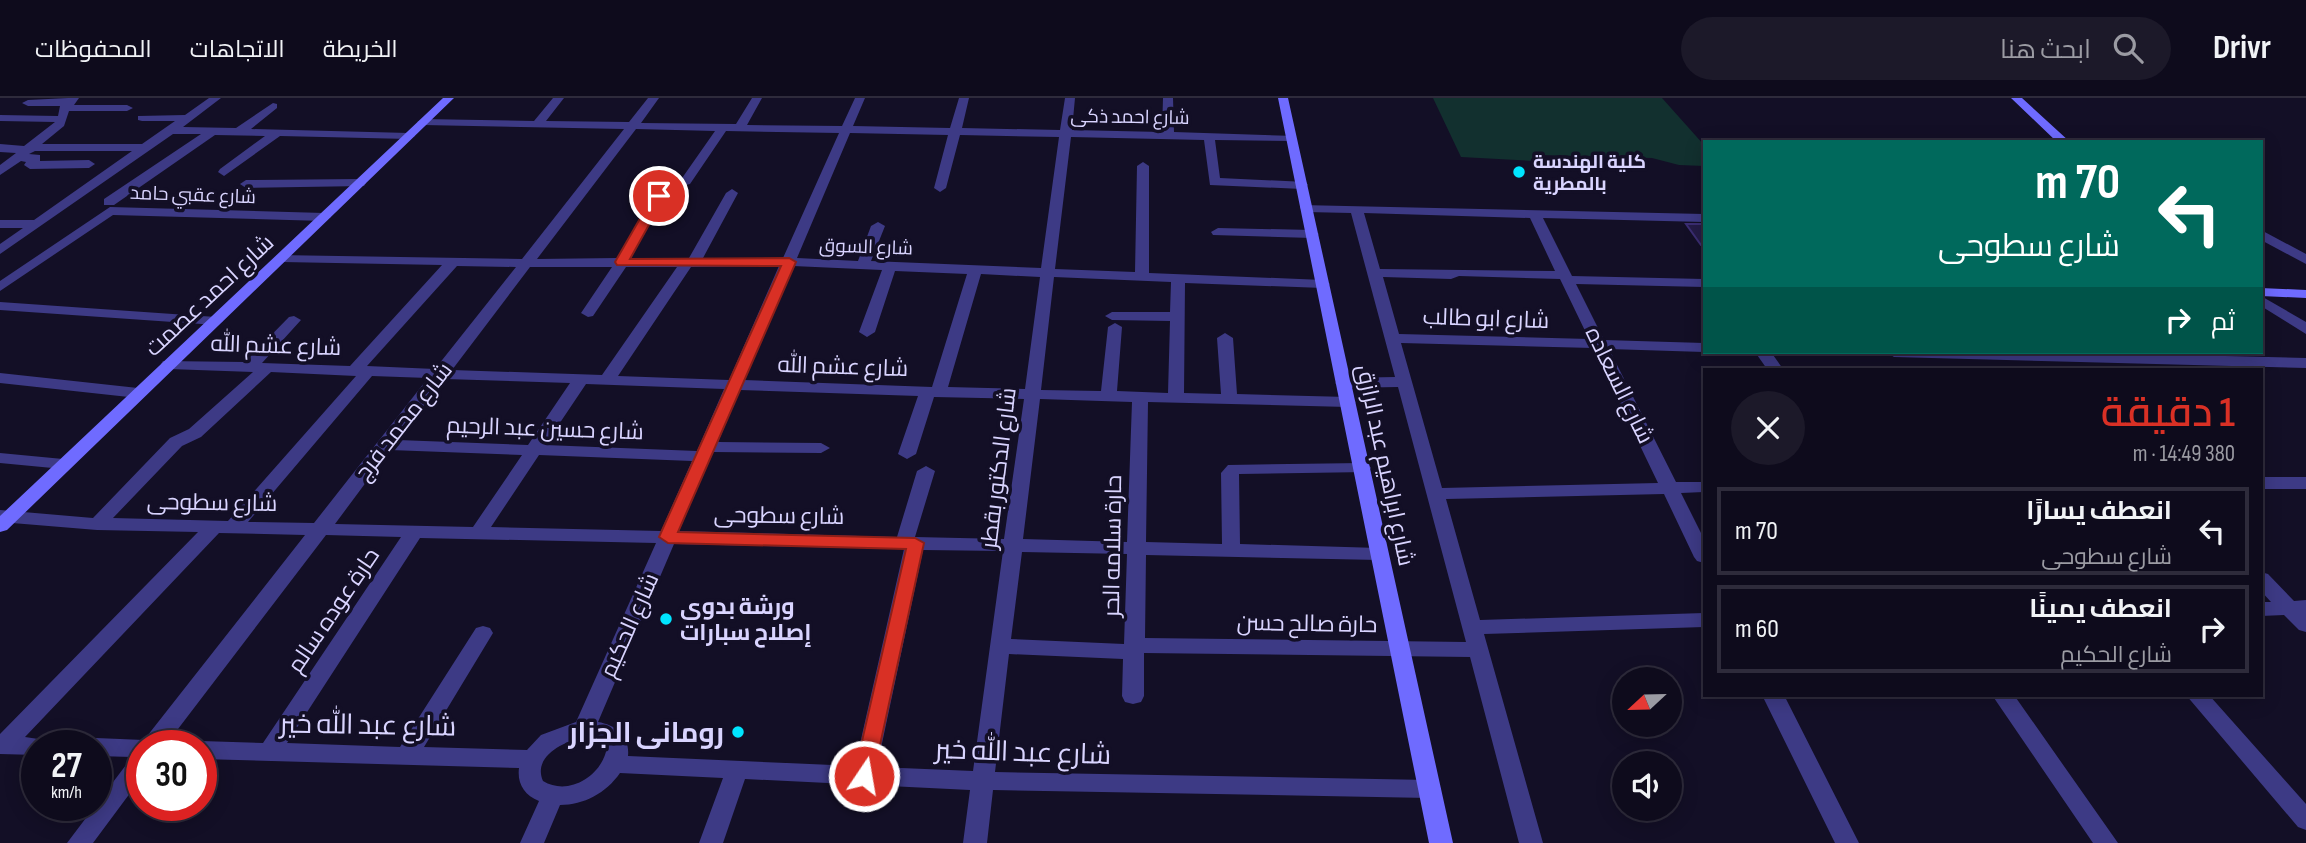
<!DOCTYPE html>
<html lang="ar">
<meta charset="utf-8">
<style>
body{margin:0;font-family:"Sofia Sans Condensed",Cairo,sans-serif;background:#1c1929;color:#f1f3f6;direction:rtl;height:100vh;display:flex;flex-direction:column;font-size:26px;white-space:nowrap}
*{box-sizing:border-box;margin:0}
p{font-size:23px;color:#9b9ba3}
.icon{flex:none;width:38px;height:38px;fill:none;stroke:currentColor;stroke-width:2;stroke-linecap:round;stroke-linejoin:round}
.map{position:relative;flex:1;overflow:hidden;direction:ltr}
.panel{position:absolute;left:1703px;top:270px;width:560px;height:329px;display:flex;flex-direction:column;background:#0e0b1c;border-radius:0px;box-shadow:0 4px 18px #0003,0 0 0 2px #2e2b3b;direction:rtl}
.panel>*{flex:none}
.banner{position:absolute;left:1703px;top:42px;width:560px;height:214px;border-radius:0px;box-shadow:0 4px 18px #0003,0 0 0 2px #2e2b3b;direction:rtl;background:#00695c;color:#fff;overflow:hidden}
.needle{width:46px;rotate:248deg}
.fabs{position:absolute;left:1612px;top:569px;display:grid;gap:14px}
.fabs a{display:grid;place-items:center;width:70px;height:70px;border-radius:50%;background:#0e0b1c;box-shadow:0 4px 18px #0003,0 0 0 2px #2e2b3b;font-size:35px}
.speed{position:absolute;left:21px;top:632px;display:flex;gap:14px;font-size:35px;font-weight:700;text-align:center}
.speed>*{display:grid;place-content:center;width:91px;height:91px;border-radius:50%;background:#0e0b1c;box-shadow:0 4px 18px #0003,0 0 0 2px #2e2b3b;line-height:1}
.speed small{font-size:18px;font-weight:400}
.speed .limit{border:10px solid #d22;background:#fff;color:#111}
.pin{position:absolute;display:grid;place-items:center;width:60px;height:60px;color:#fff;margin:-30px;border:4px solid #fff;border-radius:50%;box-shadow:0 2px 7px #0007}
.me{position:absolute;width:77px;margin:-38px;rotate:12deg;stroke-linejoin:round;filter:drop-shadow(0 0 5px #0008)}
.turn{display:flex;align-items:center;gap:24px;height:147px;padding:0 28px;font-size:32px}
.turn .icon{width:91px;height:91px;stroke-width:2.5}
.turn b{display:block;font-size:49px;line-height:60px}
.then{display:flex;align-items:center;height:66px;padding:0 28px;background:#0003;gap:14px;font-size:26px}
.round{display:grid;place-items:center;flex:none;width:74px;height:74px;border-radius:37px;background:#1c1929}
.overview{display:flex;align-items:center;justify-content:space-between;height:119px;padding:0 28px}
h1{font-size:42px;font-weight:600;line-height:52px;color:#d93025}
ul{padding:0;list-style:none}
li{display:flex;align-items:center;gap:21px;height:88px;margin:0 14px 10px;padding:0 14px;border:4px solid #2e2b3b;border-radius:0px}
li div{flex:1}
li b{display:block;font-size:26px}
li em{font-style:normal}
header{display:flex;align-items:center;gap:42px;box-sizing:border-box;height:98px;padding:0 35px;background:#0e0b1c;border-bottom:2px solid #2e2b3b}
header strong{font-size:33px}
nav{display:flex;gap:38px;margin-inline-start:auto;font-size:24px}
.search{width:490px;height:63px;background:#1c1929;display:flex;align-items:center;gap:18px;box-sizing:border-box;padding:0 24px;border-radius:38px;color:#9b9ba3;font-size:26px}
.map>svg:first-child{display:block}
.green{fill:#12302f}
.building{fill:#241b47;stroke:#3b2d73;stroke-width:2}
.lines{fill:none;stroke-linecap:round;stroke-linejoin:round}
.street{fill:#3d3a85;fill-rule:evenodd}
.secondary{fill:#6f6bff;fill-rule:evenodd}
.route{fill:#d93025;stroke:#8d1f18;stroke-width:2}
.poi-dot{fill:#00e5ff;stroke:#130f26;stroke-width:2.5}
.labels{text-anchor:middle;stroke-width:7;stroke-linejoin:round;paint-order:stroke}
.far-street-label{font-size:19px;fill:#d9d4ff;stroke:#130f26}
.far-poi-label{font-size:19px;font-weight:bold;fill:#d9d4ff;stroke:#130f26;text-anchor:start}
.street-label{font-size:23px;fill:#d9d4ff;stroke:#130f26}
.poi-label{font-size:23px;font-weight:bold;fill:#d9d4ff;stroke:#130f26;text-anchor:start}
.near-street-label{font-size:28px;fill:#d9d4ff;stroke:#130f26}
.near-poi-label{font-size:28px;font-weight:bold;fill:#d9d4ff;stroke:#130f26;text-anchor:end}
</style>
<header>
<strong>Drivr</strong>
<div class="search"><svg class="icon" aria-label="search" viewBox="0 0 24 24"><circle cx="10" cy="10" r="6"/><path d="M15 15l6 6"/></svg>ابحث هنا</div>
<nav><a>الخريطة</a><a>الاتجاهات</a><a>المحفوظات</a></nav>
</header>
<div class="map">
<svg width="2306" height="745" viewBox="0 0 2306 745">
<rect width="100%" height="100%" fill="#130f26"/>
<!-- green -->
<path class="green" d="M1433 0H1662L1704 47V68L1679 67 1652 60 1541 57 1533 63 1461 59Z"/>
<!-- building -->
<path class="building" d="M1686 126H1704V147H1701Z"/>
<g class="lines">
<!-- street -->
<path class="street" d="M68 0H79L74 7H127L133 10 127 13H69L64 28 42 46H142L175 23H142L138 22V18L185 17 209 0H221L183 29 236 30 273 5 277 6V10L251 31 409 35 415 38 409 41 280 38 224 78 218 74 220 71 265 38 215 37 114 107H104V101L201 36H173L0 156V146L23 130H0V122H34L132 53H35L29 56 40 57V63L89 62 95 66 89 70 30 71 24 67 26 64 21 63 0 77V67L16 55 0 54V46L24 48 55 24 0 23V17L58 18 60 8H28L22 5 28 2Z
M553 0H564L546 23 629 24 648 0H659L641 25 736 26 752 0H762L747 27 842 28 855 0H865L853 28 950 30 959 0H969L962 30 1060 32 1065 0H1075L1072 32 1162 34 1163 0H1173L1174 34 1295 38V42L1291 43 1215 42 1220 80 1306 84 1308 87 1302 91 1210 87 1204 42 1071 39 1055 171 1135 174 1137 68 1143 64 1149 68V175L1323 182 1330 186 1323 190 1185 185 1184 295 1221 296 1217 240 1225 235 1233 240 1237 296 1348 299 1356 304 1348 309 1148 304 1146 444 1222 446 1221 375 1228 367 1362 365 1368 366 1371 370 1368 374 1239 376 1240 446 1379 450 1386 452 1388 456 1386 460 1379 462 1146 457 1145 540 1466 544 1398 289 1343 290 1335 285 1343 280 1395 279 1351 115 1306 114 1300 110 1301 107 1704 116V124L1543 120 1572 178 1704 181V189L1576 186 1604 242 1704 245V254L1609 251 1676 384H1704V394L1681 395 1704 441V465L1697 463 1694 459 1664 396 1446 401 1480 522 1704 515V529L1484 536 1543 745H1519L1470 559 1144 555V598L1141 604 1133 606 1125 604 1122 598 1123 561 1009 556 995 674 1429 682 1437 684 1441 691 1437 698 1429 700 993 692 987 745H963L970 692 745 681 723 745H699L723 680 620 675C606 695 584 707 560 707L544 745H520L539 703C524 697 517 685 519 670L201 661V648H192L201 643 263 645 401 439 326 437 165 648H142V679L93 745H67L132 659 96 658V648H86L88 643 96 640 144 642 305 437 219 435 25 639 45 642 48 648H37V657L0 656V636L198 434 97 432 0 424V412L93 420 170 340 189 331 253 274 169 271 161 266 163 263 245 264 289 219 294 218 301 222 262 265 350 268 442 167 282 164 275 160 277 157 522 161 624 31 423 27 417 24 423 21 534 23ZM636 31 715 33 680 83 686 87 690 86 726 33 839 35 783 160H703L738 95 732 91 726 95 689 160H631L665 98 659 94 653 98 618 160 537 161ZM850 35 948 37 934 90 940 94 946 90 960 37 1059 39 1041 170 871 163 885 128 878 124 871 128 858 163 797 160ZM1364 115 1530 120 1555 173 1380 171ZM457 168 516 169 435 271 367 268ZM779 168 729 282 618 278 691 169ZM793 168 882 172 859 234 867 239 875 234 895 173 967 176 932 289 744 282ZM530 169H612L581 215 588 219 593 218 626 169H677L602 277 452 272ZM981 176 1040 179 1025 291 948 289ZM1459 178 1560 181 1589 241 1399 236 1383 179 1451 181ZM1054 179 1171 184 1170 214H1112L1105 218 1112 222 1170 223 1168 295 1117 293 1122 229 1115 225 1108 229 1101 293 1041 292ZM1401 245 1593 250 1658 385 1442 390ZM271 274 356 278 228 423 113 420 182 348 201 339ZM372 278 428 280 314 425 248 424ZM445 281 570 285 528 347 398 342ZM586 286 724 291 697 353 545 347ZM740 292 918 298 898 356 907 361 916 356 934 299 1024 301 1004 441 915 439 935 373 926 368 917 373 897 439 679 433 713 354 821 355 830 350 821 345 718 344ZM1040 301 1132 304 1127 444 1023 441ZM390 352 522 357 473 429 335 426ZM539 357 692 363 661 433 491 429ZM420 440 656 445 576 624 541 637 527 652 424 649 493 535 490 530 483 528 476 530 400 649 287 645ZM674 446 904 451 855 668 628 658C630 638 616 627 598 624ZM923 452 1003 453 973 673 877 669ZM1022 454 1127 456 1124 546 1011 541ZM584 639 599 641 607 649C603 677 569 699 543 683 532 658 565 643 584 639Z
M360 81 366 85 364 88 246 90 240 86 246 82Z
M110 109 324 115 331 119 324 123 113 117 0 193V183Z
M1218 130 1312 132 1319 136 1312 140 1213 137 1211 134Z
M2261 132 2306 156V166L2261 142Z
M2261 198 2306 224V236L2261 208Z
M0 204 216 219 223 223 216 227 0 212Z
M1755 254H1771L1783 271H1767Z
M1886 254H2059L2306 260V270L1894 259Z
M0 275 138 290 146 295 138 300 0 285Z
M0 355 63 361 72 366 63 371 0 365Z
M2261 379H2306V391H2261Z
M2261 474 2268 476 2294 503 2306 502V534L2299 532 2284 517 2261 518V504H2271L2261 493Z
M1762 597H1784L1859 745H1835Z
M1992 597H2014L2118 745H2093Z
M2186 597H2209L2306 706V732L2298 729Z"/>
<!-- secondary -->
<path class="secondary" d="M443 0H454L7 432 0 434V418Z
M1278 0H1288L1453 745H1429Z
M2011 0H2022L2070 44H2057Z
M2261 190 2306 192V200L2261 198Z"/>
</g>
<!-- route -->
<path class="route" d="M659 95 665 98 630 161 789 160 796 164 678 434 915 440 924 445 872 684 864 686 857 684 854 678 906 451 668 445 659 439 781 168 617 167 615 164 653 98Z"/>
<!-- markers -->
<g class="poi-dot">
<circle cx="1519" cy="74" r="7"/>
<circle cx="666" cy="521" r="7"/>
<circle cx="738" cy="634" r="7"/>
</g>
<g class="labels">
<!-- far-street labels -->
<g class="far-street-label">
<text transform="translate(1130 18) rotate(1)" y="7">شارع احمد ذكى</text>
<text transform="translate(193 96) rotate(2)" y="7">شارع عقبي حامد</text>
<text transform="translate(866 148) rotate(2)" y="7">شارع السوق</text>
</g>
<!-- far-poi labels -->
<g class="far-poi-label">
<text x="1533" y="70">كلية الهندسة<tspan x="1533" dy="22">بالمطرية</tspan></text>
</g>
<!-- street labels -->
<g class="street-label">
<text transform="translate(209 197) rotate(-43)" y="8">شارع احمد عصمت</text>
<text transform="translate(1486 220) rotate(2)" y="8">شارع ابو طالب</text>
<text transform="translate(276 247) rotate(2)" y="8">شارع عشم الله</text>
<text transform="translate(843 268) rotate(2)" y="8">شارع عشم الله</text>
<text transform="translate(1620 287) rotate(64)" y="8">شارع السعاده</text>
<text transform="translate(403 323) rotate(-52)" y="8">شارع محمد فرج</text>
<text transform="translate(545 330) rotate(2)" y="8">شارع حسين عبد الرحيم</text>
<text transform="translate(1386 367) rotate(78)" y="8">شارع ابراهيم عبد الرازق</text>
<text transform="translate(998 370) rotate(-83)" y="8">شارع الدكتور بقطر</text>
<text transform="translate(212 404) rotate(1)" y="8">شارع سطوحى</text>
<text transform="translate(779 417) rotate(1)" y="8">شارع سطوحى</text>
<text transform="translate(1112 448) rotate(-89)" y="8">حارة سلامه الحر</text>
<text transform="translate(333 512) rotate(-56)" y="8">حارة عوده سالم</text>
<text transform="translate(1307 525) rotate(1)" y="8">حارة صالح حسن</text>
<text transform="translate(629 527) rotate(-66)" y="8">شارع الحكيم</text>
</g>
<!-- poi labels -->
<g class="poi-label">
<text x="680" y="516">ورشة بدوى<tspan x="680" dy="26">إصلاح سبارات</tspan></text>
</g>
<!-- near-street labels -->
<g class="near-street-label">
<text transform="translate(368 626) rotate(1)" y="10">شارع عبد الله خير</text>
<text transform="translate(1023 653) rotate(2)" y="10">شارع عبد الله خير</text>
</g>
<!-- near-poi labels -->
<g class="near-poi-label">
<text x="724" y="644">رومانى الجزار</text>
</g>
</g>
</svg>
<div class="fabs">
<a><svg class="needle" viewBox="-14 -14 28 28"><path d="M0-13l5 13h-10z" fill="#e53935"/><path d="M0 13l5-13h-10z" fill="#9b9ba3"/></svg></a>
<a><svg class="icon" aria-label="sound" viewBox="0 0 24 24"><path d="M4 9h4l5-4v14l-5-4H4zM17 9q2 3 0 6"/></svg></a>
</div>
<div class="speed"><div>27<small>km/h</small></div><div class="limit">30</div></div>
<div class="pin" style="left:659px;top:98px;background:#d93025"><svg class="icon" aria-label="arrive" viewBox="0 0 24 24"><path d="M6 21V4h12l-3 4 3 4H6"/></svg></div>
<svg class="me" style="left:864px;top:678px" viewBox="-20 -20 40 40"><circle r="17" fill="#d93025" stroke="#fff" stroke-width="3"/><path d="M0-11L8 9 0 5-8 9z" fill="#fff"/></svg>
<div class="banner">
<div class="turn"><svg class="icon" aria-label="left" viewBox="0 0 24 24"><path d="M17 20v-9H6M10 6l-5 5 5 5"/></svg><div><b>70 m</b>شارع سطوحى</div></div>
<div class="then">ثم<svg class="icon" aria-label="right" viewBox="0 0 24 24"><path d="M7 20v-9h11M14 6l5 5-5 5"/></svg></div>
</div>
<section class="panel">
<div class="overview"><div><h1>1 دقيقة</h1><p>380 m · 14:49</p></div><a class="round"><svg class="icon" aria-label="close" viewBox="0 0 24 24"><path d="M6 6l12 12M18 6L6 18"/></svg></a></div>
<ul>
<li><svg class="icon" aria-label="left" viewBox="0 0 24 24"><path d="M17 20v-9H6M10 6l-5 5 5 5"/></svg><div><b>انعطف يسارًا</b><p>شارع سطوحى</p></div><em>70 m</em></li>
<li><svg class="icon" aria-label="right" viewBox="0 0 24 24"><path d="M7 20v-9h11M14 6l5 5-5 5"/></svg><div><b>انعطف يمينًا</b><p>شارع الحكيم</p></div><em>60 m</em></li>
</ul>
</section>
</div>
